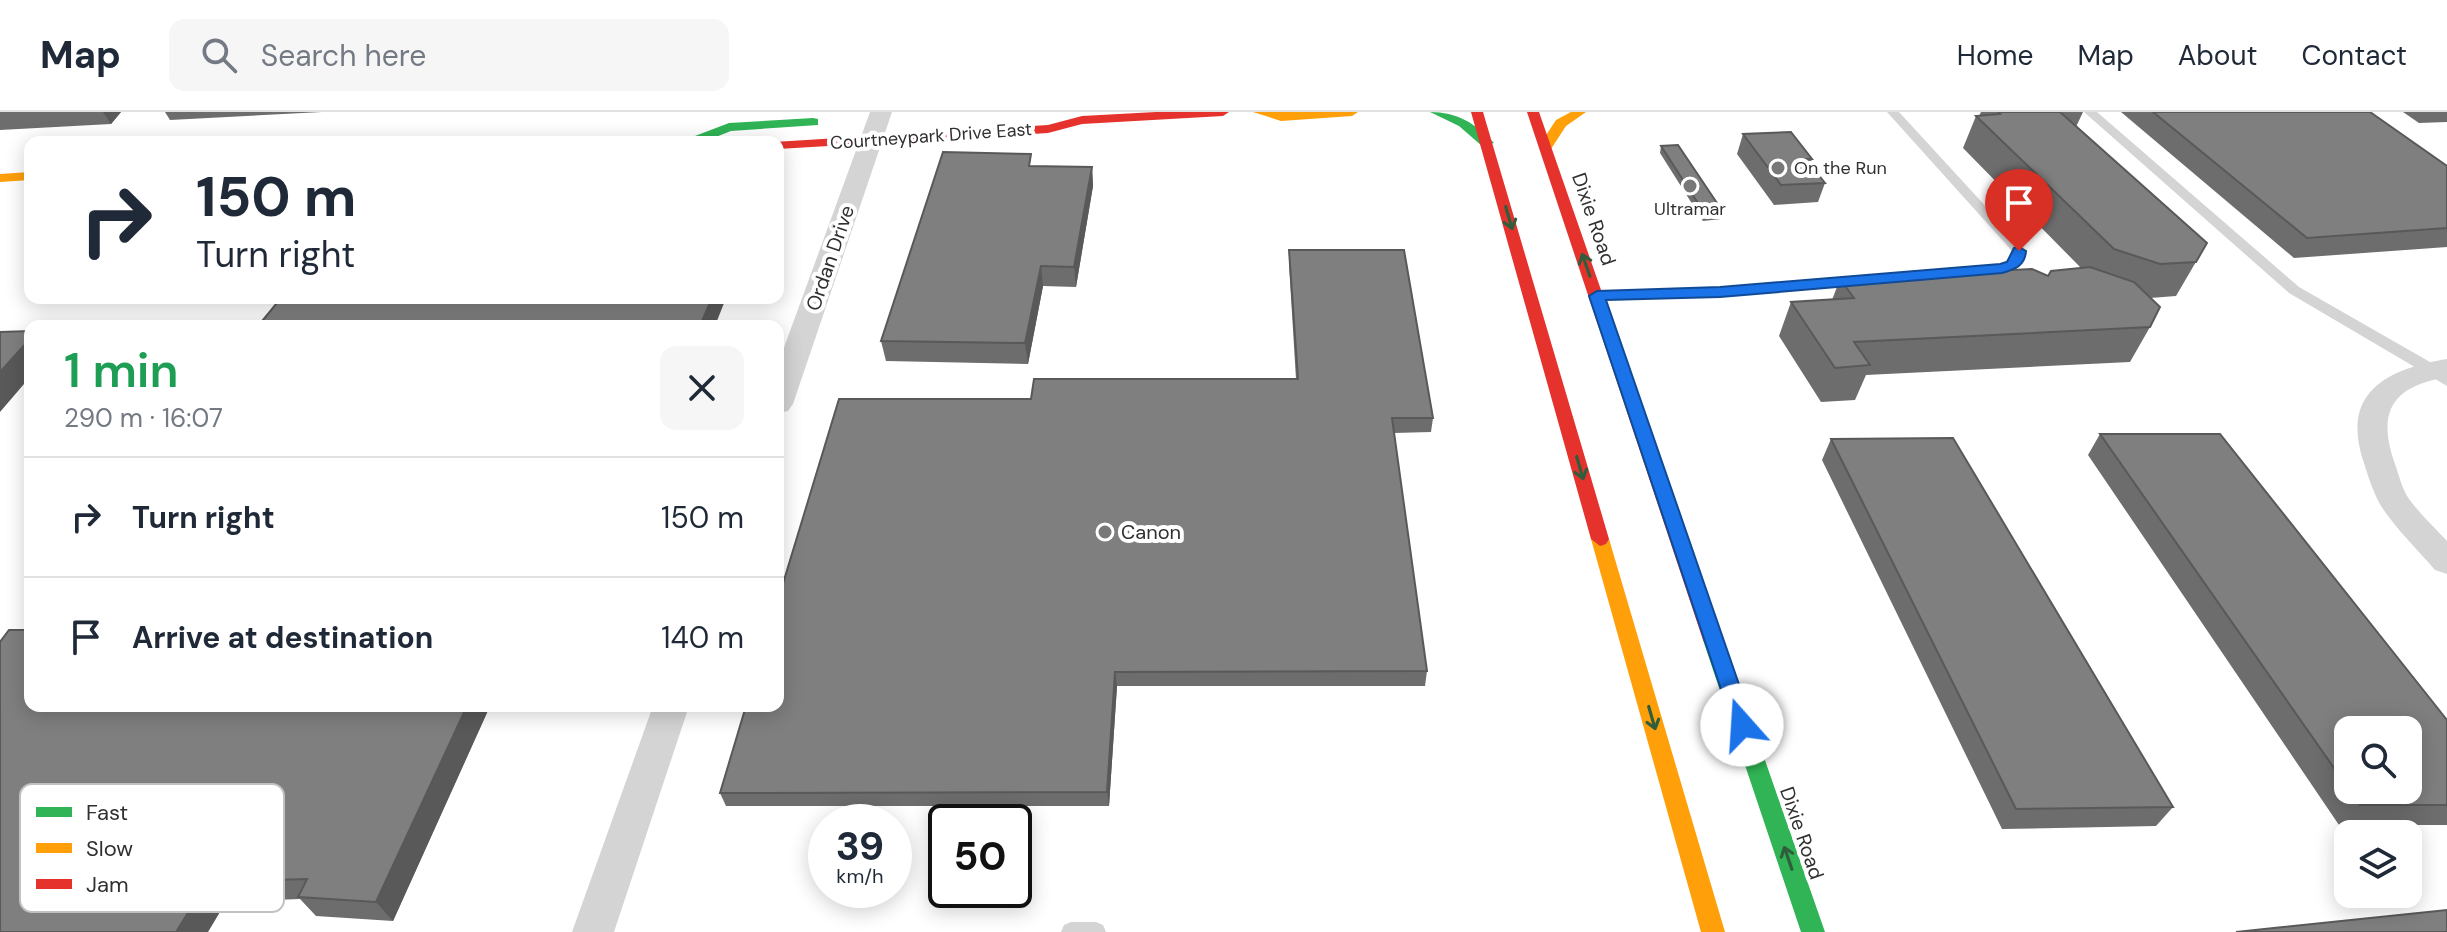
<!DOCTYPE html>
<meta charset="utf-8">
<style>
body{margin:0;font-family:"DM Sans",sans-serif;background:#f6f6f7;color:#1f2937;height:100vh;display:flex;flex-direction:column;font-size:30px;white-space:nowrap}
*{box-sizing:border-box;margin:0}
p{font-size:26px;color:#747a83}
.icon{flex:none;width:44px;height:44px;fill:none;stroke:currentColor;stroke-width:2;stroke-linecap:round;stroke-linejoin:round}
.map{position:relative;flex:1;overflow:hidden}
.sheet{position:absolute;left:24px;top:208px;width:760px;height:392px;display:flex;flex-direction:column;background:#fff;border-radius:16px;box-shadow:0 4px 20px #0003}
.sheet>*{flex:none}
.guide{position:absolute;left:24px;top:24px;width:760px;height:168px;border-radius:16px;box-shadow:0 4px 20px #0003;background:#fff;color:#1f2937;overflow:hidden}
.tools{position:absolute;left:2334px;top:604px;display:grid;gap:16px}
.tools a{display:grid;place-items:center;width:88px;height:88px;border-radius:16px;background:#fff;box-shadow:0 4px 20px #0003;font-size:40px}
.speed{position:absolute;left:808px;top:692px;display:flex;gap:16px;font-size:40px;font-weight:700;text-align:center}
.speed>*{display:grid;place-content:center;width:104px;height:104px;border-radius:50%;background:#fff;box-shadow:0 4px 20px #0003;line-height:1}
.speed small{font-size:20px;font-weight:400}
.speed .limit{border:4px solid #111;border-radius:12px;background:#fff;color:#111}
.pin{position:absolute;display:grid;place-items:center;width:68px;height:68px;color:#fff;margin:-82px -34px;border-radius:50% 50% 50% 0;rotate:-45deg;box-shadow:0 0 8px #0007}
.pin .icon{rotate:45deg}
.me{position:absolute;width:88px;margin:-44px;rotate:341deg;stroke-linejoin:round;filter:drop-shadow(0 0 6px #0008)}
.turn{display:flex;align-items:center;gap:28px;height:168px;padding:0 40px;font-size:36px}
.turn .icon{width:104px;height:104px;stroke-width:2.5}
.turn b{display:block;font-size:56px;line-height:68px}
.round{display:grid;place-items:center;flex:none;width:84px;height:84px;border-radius:16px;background:#f6f6f7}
.head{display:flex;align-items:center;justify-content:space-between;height:136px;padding:0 40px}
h1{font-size:48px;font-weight:600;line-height:60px;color:#1e9e55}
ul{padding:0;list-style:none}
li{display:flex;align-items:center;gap:24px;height:120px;padding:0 40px;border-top:2px solid #e0e1e3}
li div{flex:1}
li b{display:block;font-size:30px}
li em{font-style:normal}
header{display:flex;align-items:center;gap:48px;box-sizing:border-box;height:112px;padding:0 40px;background:#fff;border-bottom:2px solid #e0e1e3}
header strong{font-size:38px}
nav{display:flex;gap:44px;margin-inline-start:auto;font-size:28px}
.search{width:560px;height:72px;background:#f6f6f7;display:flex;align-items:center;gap:20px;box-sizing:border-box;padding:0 28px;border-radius:16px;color:#747a83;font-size:30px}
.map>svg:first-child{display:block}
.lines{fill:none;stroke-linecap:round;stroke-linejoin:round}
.lane{fill:#d4d4d4;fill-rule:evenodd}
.street{fill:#d4d4d4;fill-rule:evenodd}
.fast{fill:#30b455;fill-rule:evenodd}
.slow{fill:#ff9f0a;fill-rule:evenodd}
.jam{fill:#e5322d;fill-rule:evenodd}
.wall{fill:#6d6d6d;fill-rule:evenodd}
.shaded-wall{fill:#595959}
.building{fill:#7f7f7f;stroke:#595959;stroke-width:2}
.oneway{stroke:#305e3d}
.route{fill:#1a73e8;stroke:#114b97;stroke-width:2}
.poi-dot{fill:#787878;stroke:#fff;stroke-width:3}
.labels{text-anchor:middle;stroke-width:8;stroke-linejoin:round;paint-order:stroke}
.far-street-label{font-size:18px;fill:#303030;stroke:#fff}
.far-poi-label{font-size:18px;fill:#303030;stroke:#fff;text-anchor:start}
.street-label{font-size:20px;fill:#303030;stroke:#fff}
.poi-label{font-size:20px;fill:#303030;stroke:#fff;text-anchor:start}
.key{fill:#fff;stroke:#c1c1c1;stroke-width:2}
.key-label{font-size:22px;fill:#303030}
</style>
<header>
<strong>Map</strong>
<div class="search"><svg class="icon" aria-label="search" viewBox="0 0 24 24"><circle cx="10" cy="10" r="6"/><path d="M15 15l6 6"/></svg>Search here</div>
<nav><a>Home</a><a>Map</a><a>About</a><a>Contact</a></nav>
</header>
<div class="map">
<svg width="2447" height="820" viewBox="0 0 2447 820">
<rect width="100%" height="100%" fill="#fff"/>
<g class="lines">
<!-- lane -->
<path class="lane" d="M1887 0H1899L2024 136 2025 139 2023 150 2002 160 1905 167V161L1910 160 1999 152 2012 145 2013 140Z
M2084 0H2097L2299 175 2437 254 2447 262V274L2289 181Z
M1859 164 1864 165V171L1720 184 1597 188 1590 184 1597 180 1720 176Z
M1071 810H1096L1103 813 1106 820H1061L1064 813Z"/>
<!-- street -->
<path class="street" d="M870 0H892L793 292 788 299 778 301V252Z
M2447 247V265C2393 274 2376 299 2395 352 2399 363 2402 377 2409 387 2420 402 2434 415 2447 429V462L2435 458C2418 438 2398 419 2383 397 2374 383 2369 367 2364 351 2340 281 2386 257 2447 247Z
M653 594H689L614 820H572Z"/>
<!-- fast -->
<path class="fast" d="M1430 0C1457 0 1475 11 1494 31L1482 34 1459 14Z
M813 6 818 7V13L731 19 703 30H648L655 26 695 24 729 11Z
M1713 520 1720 523 1723 528 1825 820H1801L1703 528 1706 523Z"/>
<!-- slow -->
<path class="slow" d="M1253 0H1358L1352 4 1281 9Z
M1571 0H1586L1566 14 1551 37H1541L1539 34 1556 8Z
M30 60V68L0 70V62Z
M1600 420 1609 427 1725 820H1701L1591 427Z"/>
<!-- jam -->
<path class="jam" d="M1156 0H1229L1223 4 1082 12 1048 21 778 37V30H774L1048 13 1082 4Z
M1471 0H1483L1609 427 1606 432 1600 434 1591 427Z
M1527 0H1539L1723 528 1720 533H1706L1703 528Z"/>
</g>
<!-- wall -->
<path class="wall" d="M0 0H121L111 12 0 18Z
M165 0H322L170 8Z
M1981 0H2083L2076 15 2207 131 2176 184 2150 186V215L2130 250 1866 263 1855 288 1821 290 1779 224 1791 190 1832 188 1840 167 2048 164 2081 156 1963 36 1976 4H1979Z
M2121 0H2370L2447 54V135L2294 146Z
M2403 0H2447V10L2419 11Z
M1743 22 1812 47 1810 53 1825 71 1818 90 1774 93 1737 42Z
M1661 34 1723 100 1721 107 1703 109 1660 41Z
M1033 54 1092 55 1093 74 1076 175 1043 174 1028 252 886 249 881 229Z
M1289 138 1433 306 1431 320 1394 321 1427 559 1425 574H1117L1109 694H726L720 681 1031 287 1296 267 1289 152Z
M2100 322 2447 608V713H2339L2088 343ZM2348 618 2408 678H2348Z
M1831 327 2173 695 2156 714 2002 717 1822 348Z
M490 594 393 809 316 804 300 787 226 790 0 820Z"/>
<!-- shaded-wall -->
<path class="shaded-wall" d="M103 0H121L111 12Z
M1092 55 1093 74 1076 175 1074 155Z
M1041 154 1043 174 1028 252 1025 231Z
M712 186H726L715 214H700Z
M30 227V265L0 300V260Z
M1115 560 1117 574 1109 694 1107 680Z
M467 594H490L393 809 376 790Z
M207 770 226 790 208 820H176Z"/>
<!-- building -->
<path class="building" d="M1998 0H2060L2207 131 2196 150 2160 152 2114 137 1976 4 2000 2Z
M2153 0H2370L2447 54V116L2307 126Z
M1791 20 1812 47H1806L1825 71 1781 73 1743 22Z
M1678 33 1723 100 1705 102 1661 34Z
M943 40 1031 42 1029 54 1092 55 1074 155 1041 154 1025 231 881 229Z
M1289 138H1404L1433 306H1392L1427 559 1115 560 1107 680 720 681 746 594H778V488L839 287H1031L1034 267H1298Z
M2090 155 2134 170 2160 195 2150 215 1854 230 1870 253 1835 256 1791 190 1854 186 1840 167 2032 157 2048 164 2051 159Z
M281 186H712L700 214H258Z
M30 219V227L0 260V220Z
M2100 322H2220L2447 608V693H2360L2349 678H2408V618H2348V676Z
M1953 326 2173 695 2016 697 1831 327Z
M9 518H30V594H467L376 790 298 785 307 767 207 770 176 820H0V530Z
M2447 798V820H2236Z"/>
<!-- one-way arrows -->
<defs><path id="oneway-shaft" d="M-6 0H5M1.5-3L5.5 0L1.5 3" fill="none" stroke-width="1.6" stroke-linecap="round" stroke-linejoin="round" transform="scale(2)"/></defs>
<g class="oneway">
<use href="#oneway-shaft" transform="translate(1509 106) rotate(74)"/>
<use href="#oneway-shaft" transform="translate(1586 153) rotate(-109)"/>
<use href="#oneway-shaft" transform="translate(1580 356) rotate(74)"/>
<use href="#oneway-shaft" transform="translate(1652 606) rotate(74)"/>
<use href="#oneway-shaft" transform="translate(1788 746) rotate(-109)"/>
</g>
<!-- route -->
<path class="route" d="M2019 135 2026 139C2025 154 2015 157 2002 161L1720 185 1606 188 1753 613 1750 619 1742 621 1735 619 1589 184 1597 179 1720 175 2000 152 2007 150 2014 136Z"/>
<!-- markers -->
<g class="poi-dot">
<circle cx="1778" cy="56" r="8"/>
<circle cx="1690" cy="74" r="8"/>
<circle cx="1105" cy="420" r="8"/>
</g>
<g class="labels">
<!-- far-street labels -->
<g class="far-street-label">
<text transform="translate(931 24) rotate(-4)" y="6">Courtneypark Drive East</text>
</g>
<!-- far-poi labels -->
<g class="far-poi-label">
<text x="1794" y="62">On the Run</text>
<text x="1690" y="103" text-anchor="middle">Ultramar</text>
</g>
<!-- street labels -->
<g class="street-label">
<text transform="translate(1594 107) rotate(71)" y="7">Dixie Road</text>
<text transform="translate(830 146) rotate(-71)" y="7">Ordan Drive</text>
<text transform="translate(1802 721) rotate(71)" y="7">Dixie Road</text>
</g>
<!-- poi labels -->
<g class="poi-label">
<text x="1121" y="427">Canon</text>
</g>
</g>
<!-- legend -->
<rect x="20" y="672" width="264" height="128" rx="12" class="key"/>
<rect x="36" y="695" width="36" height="10" fill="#30b455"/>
<rect x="36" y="731" width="36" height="10" fill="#ff9f0a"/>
<rect x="36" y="767" width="36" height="10" fill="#e5322d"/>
<g class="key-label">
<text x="86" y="708">Fast</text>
<text x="86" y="744">Slow</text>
<text x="86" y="780">Jam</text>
</g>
</svg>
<div class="tools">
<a><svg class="icon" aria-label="search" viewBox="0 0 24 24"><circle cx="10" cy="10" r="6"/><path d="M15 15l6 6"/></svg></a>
<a><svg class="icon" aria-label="layers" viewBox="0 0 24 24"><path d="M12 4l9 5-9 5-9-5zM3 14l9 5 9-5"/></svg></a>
</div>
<div class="speed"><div>39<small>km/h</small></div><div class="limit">50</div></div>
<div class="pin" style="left:2019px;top:139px;background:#d93025"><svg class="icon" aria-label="arrive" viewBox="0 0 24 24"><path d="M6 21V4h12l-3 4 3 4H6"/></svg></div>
<svg class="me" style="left:1742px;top:613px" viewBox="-20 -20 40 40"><circle r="19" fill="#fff"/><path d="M0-13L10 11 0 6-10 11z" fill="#1a73e8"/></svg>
<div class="guide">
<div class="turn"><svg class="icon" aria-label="right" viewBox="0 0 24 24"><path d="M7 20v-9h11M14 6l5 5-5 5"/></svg><div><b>150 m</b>Turn right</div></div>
</div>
<section class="sheet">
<div class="head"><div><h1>1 min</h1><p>290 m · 16:07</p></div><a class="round"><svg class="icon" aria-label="close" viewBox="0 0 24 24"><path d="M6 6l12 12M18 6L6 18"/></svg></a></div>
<ul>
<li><svg class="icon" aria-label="right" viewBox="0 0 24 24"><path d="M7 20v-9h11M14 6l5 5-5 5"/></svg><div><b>Turn right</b></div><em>150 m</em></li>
<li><svg class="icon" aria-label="arrive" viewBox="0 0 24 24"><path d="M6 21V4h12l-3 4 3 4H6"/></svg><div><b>Arrive at destination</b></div><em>140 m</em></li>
</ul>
</section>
</div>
